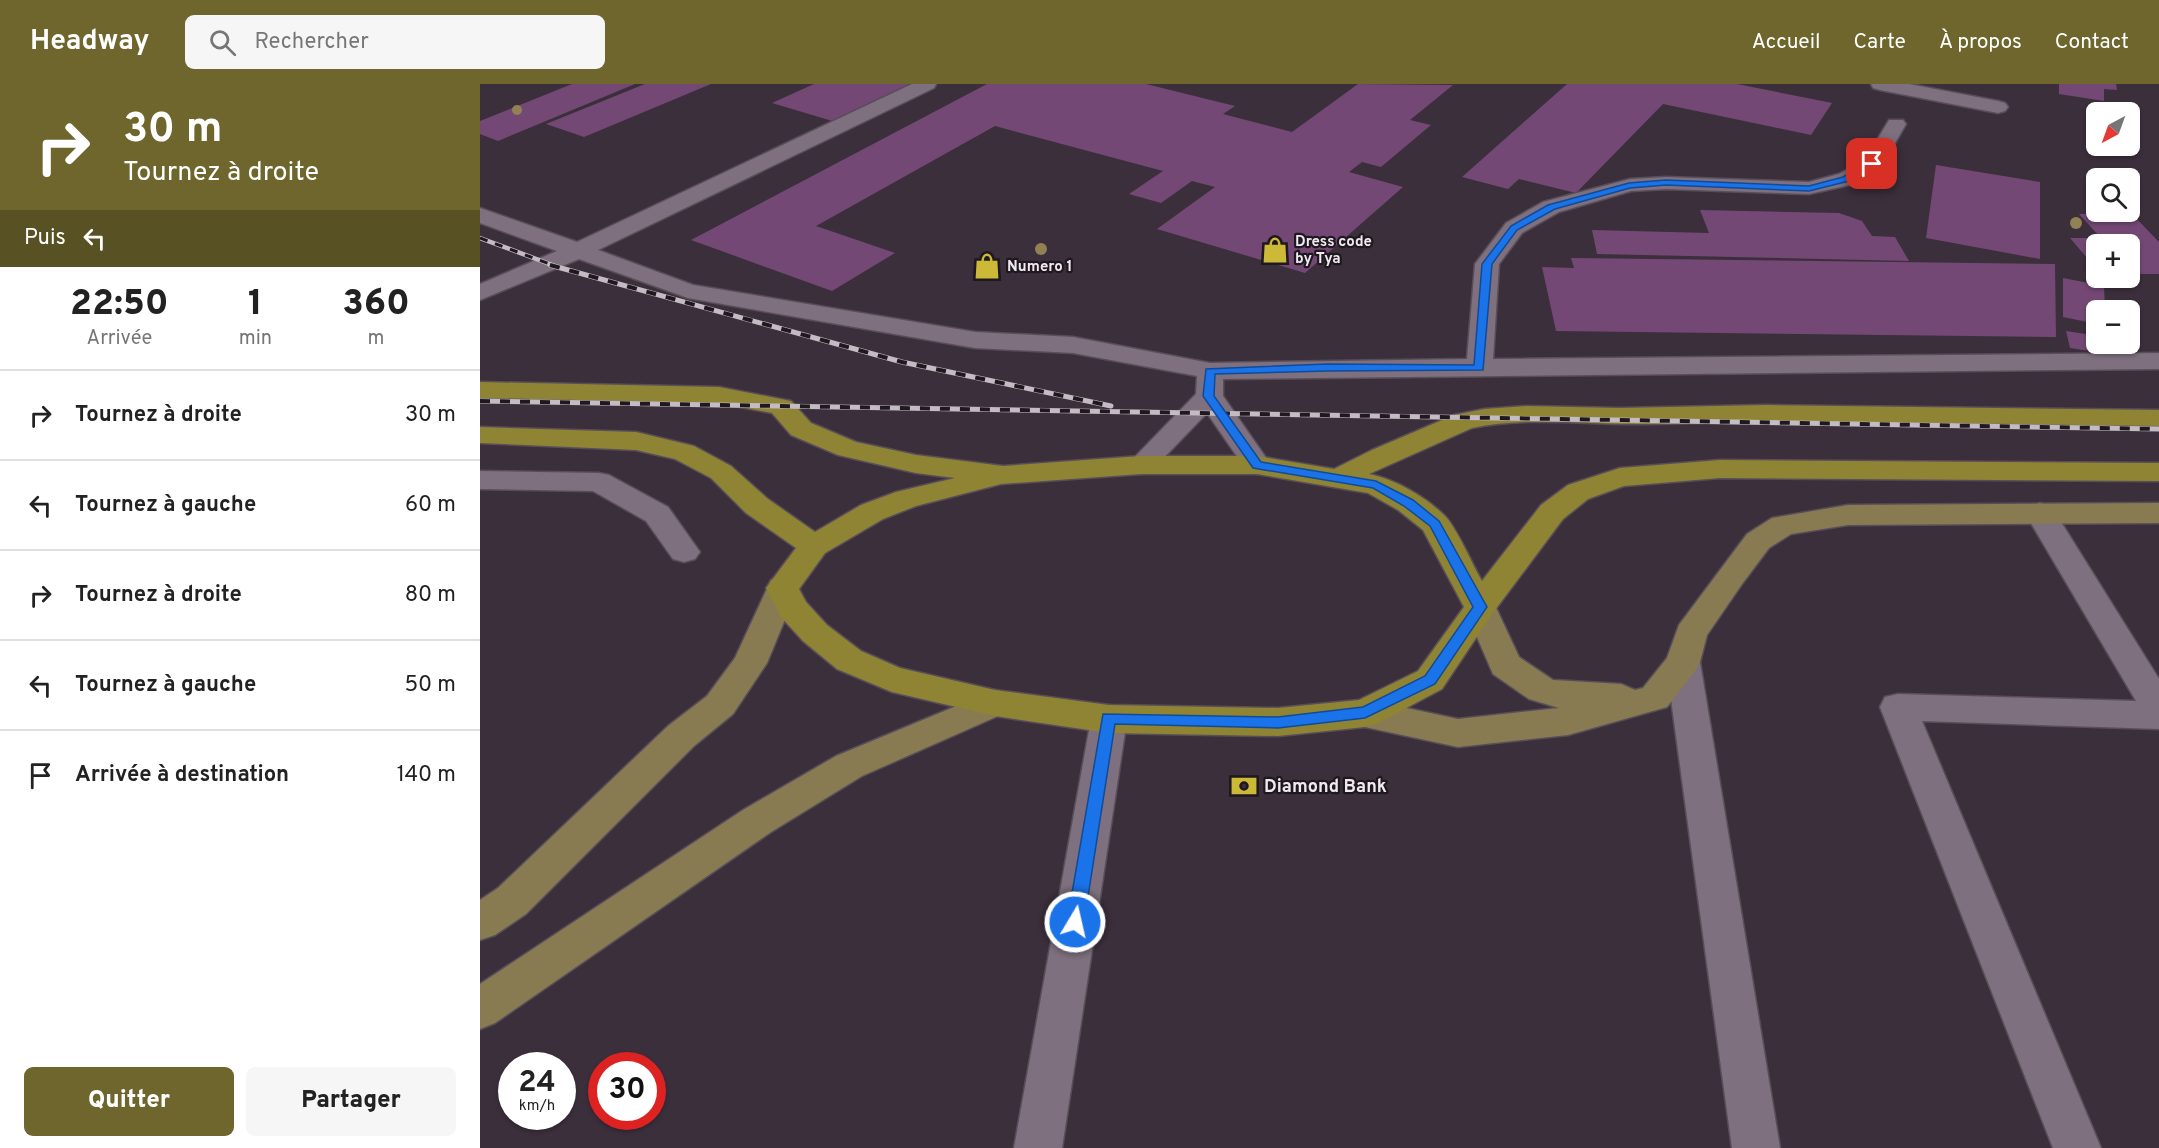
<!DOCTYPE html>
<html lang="fr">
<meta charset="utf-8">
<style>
body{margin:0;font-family:Overpass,sans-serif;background:#f6f6f6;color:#222;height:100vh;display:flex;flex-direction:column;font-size:22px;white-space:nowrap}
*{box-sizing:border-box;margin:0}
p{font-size:20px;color:#767676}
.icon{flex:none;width:33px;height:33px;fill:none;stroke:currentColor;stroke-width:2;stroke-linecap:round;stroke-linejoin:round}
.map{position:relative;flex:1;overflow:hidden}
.sheet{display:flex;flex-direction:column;background:#fff;width:480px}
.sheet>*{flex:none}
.guide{background:#6e662c;color:#fff;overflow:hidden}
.needle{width:39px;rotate:221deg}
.fabs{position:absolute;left:1606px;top:18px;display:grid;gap:12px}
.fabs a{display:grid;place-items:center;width:54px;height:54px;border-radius:9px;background:#fff;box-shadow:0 2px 4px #0004;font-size:30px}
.speed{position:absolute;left:18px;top:968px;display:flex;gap:12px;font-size:30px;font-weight:700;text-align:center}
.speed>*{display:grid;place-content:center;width:78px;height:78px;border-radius:50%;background:#fff;box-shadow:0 2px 4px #0004;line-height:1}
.speed small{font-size:15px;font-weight:400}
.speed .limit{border:9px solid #d22;background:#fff;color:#111}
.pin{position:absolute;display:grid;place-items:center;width:51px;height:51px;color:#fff;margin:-26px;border-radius:12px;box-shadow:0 3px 9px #0006}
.me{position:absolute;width:66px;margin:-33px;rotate:9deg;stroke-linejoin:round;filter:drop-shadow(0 0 4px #0008)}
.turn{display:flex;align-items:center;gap:21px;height:126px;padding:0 24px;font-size:27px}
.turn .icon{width:78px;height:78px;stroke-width:2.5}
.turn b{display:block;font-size:42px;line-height:51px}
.then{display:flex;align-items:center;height:57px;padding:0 24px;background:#0003;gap:12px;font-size:22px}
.eta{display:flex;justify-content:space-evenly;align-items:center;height:102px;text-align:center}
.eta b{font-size:36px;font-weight:800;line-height:42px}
.action{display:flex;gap:12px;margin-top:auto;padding:12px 24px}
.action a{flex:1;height:69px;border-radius:9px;background:#6e662c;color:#fff;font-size:24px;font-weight:800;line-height:69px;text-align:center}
.action a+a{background:#f6f6f6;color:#222}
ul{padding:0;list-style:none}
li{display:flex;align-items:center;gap:18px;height:90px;padding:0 24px;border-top:2px solid #e0e0e0}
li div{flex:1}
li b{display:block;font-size:22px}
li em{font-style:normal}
header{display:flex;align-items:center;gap:36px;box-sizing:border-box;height:84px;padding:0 30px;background:#6e662c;color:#fff}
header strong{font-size:28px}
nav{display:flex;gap:33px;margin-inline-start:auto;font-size:21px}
.search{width:420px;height:54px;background:#f6f6f6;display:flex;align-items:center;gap:15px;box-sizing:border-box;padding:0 21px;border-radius:9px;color:#767676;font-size:22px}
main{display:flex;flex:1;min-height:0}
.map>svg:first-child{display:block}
.building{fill:#744875}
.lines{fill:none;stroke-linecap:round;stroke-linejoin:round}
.minor-casing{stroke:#584e58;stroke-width:3}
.major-casing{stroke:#584e58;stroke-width:3}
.highway-casing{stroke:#584e58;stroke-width:3}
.minor{fill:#7e707e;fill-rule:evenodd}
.major{fill:#887b52;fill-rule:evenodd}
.highway{fill:#8f8334;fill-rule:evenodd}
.rail-far1-casing{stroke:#c4bbc4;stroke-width:4.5}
.rail-casing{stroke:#c4bbc4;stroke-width:5}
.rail-far1{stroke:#1f191f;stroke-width:3;stroke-dasharray:8;stroke-linecap:butt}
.rail{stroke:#1f191f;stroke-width:4;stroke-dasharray:10;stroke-linecap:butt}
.tree{fill:#908253}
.route{fill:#1a73e8;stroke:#114b97;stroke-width:1.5}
.labels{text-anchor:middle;stroke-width:4.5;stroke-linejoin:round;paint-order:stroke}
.far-poi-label{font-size:15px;font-weight:bold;fill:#f1e9f1;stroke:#1f191f;text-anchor:start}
.poi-label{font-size:18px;font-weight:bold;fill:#f1e9f1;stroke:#1f191f;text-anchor:start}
</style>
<header>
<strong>Headway</strong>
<div class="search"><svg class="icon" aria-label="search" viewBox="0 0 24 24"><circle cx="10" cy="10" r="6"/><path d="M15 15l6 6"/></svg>Rechercher</div>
<nav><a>Accueil</a><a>Carte</a><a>À propos</a><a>Contact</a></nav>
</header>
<main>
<section class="sheet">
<div class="guide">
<div class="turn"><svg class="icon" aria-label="right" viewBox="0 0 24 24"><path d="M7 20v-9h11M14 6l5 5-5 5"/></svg><div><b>30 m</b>Tournez à droite</div></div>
<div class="then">Puis<svg class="icon" aria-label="left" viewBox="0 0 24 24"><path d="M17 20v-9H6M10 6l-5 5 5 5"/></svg></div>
</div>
<div class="eta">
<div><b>22:50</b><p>Arrivée</p></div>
<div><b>1</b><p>min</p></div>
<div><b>360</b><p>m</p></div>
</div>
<ul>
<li><svg class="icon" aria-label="right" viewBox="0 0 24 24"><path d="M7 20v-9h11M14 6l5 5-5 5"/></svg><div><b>Tournez à droite</b></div><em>30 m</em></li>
<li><svg class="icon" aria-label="left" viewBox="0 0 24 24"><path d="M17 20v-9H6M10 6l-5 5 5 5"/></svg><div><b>Tournez à gauche</b></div><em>60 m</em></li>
<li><svg class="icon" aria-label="right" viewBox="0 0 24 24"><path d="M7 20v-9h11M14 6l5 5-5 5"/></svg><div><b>Tournez à droite</b></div><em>80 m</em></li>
<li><svg class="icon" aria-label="left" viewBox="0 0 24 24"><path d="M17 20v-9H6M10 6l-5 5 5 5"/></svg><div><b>Tournez à gauche</b></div><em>50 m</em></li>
<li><svg class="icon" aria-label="arrive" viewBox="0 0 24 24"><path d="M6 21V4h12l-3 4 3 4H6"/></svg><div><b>Arrivée à destination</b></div><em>140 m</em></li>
</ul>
<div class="action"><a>Quitter</a><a>Partager</a></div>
</section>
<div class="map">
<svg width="1679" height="1064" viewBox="0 0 1679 1064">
<rect width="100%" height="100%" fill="#3b2f3b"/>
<!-- building -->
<path class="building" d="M92 0H155L18 57 0 50V37Z
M165 0H231L104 53 66 40Z
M334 0H444L369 42 292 19Z
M507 0H666L755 22 743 30 812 48 878 0 973 1 930 36 951 41 901 83 882 78 869 88 923 103 825 189 677 145 735 103 712 97 681 119 649 110 683 87 515 42 336 142 415 169 352 207 211 156Z
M1087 0H1257L1352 19 1331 51 1183 20 1096 109 1039 95 1028 105 982 93Z
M1579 0H1636L1637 6 1624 5V17L1579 10Z
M1456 81 1560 98V175L1446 154Z
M1220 126 1359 129 1382 137 1392 152 1415 153 1429 177 1117 170 1112 146 1229 149Z
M1599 130H1652L1679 158V190H1653L1650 187V160H1617V182H1614L1590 154H1621Z
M1091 174 1575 180 1576 253 1076 247 1062 183 1094 184Z
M1583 194 1624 202 1625 226H1617V240L1583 233Z
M1586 247 1612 251 1616 268 1590 264Z"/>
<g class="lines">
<!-- minor casing -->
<g class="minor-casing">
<path id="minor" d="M432 0H456L454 4 118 166 213 201 495 248 593 253 730 279 987 275 995 180 1026 139 1063 118 1150 95 1186 93 1329 98 1359 90 1385 76 1409 36H1423L1426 40 1403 80 1400 84 1374 100 1329 110 1186 105 1151 107 1079 128 1042 149 1019 180 1013 275 1679 269V285L743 295V312L791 381 787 387 777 390 767 387 727 329 671 387 661 390 651 387 647 381 716 310 717 292 593 269 495 264 208 214 99 175 0 216V200L77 167 0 139V124L97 158Z
M1391 0H1429L1518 17 1525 19 1528 23 1525 27 1518 29 1400 6 1393 4Z
M0 387 119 389 129 391 188 423 220 468 215 475 204 478 193 475 166 437 113 407 0 405Z
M1560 419 1571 422 1679 595V645L1442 637 1621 1064H1573L1400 623 1405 613 1418 610 1656 617 1545 429 1549 422Z
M1203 565 1215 569 1220 578 1300 1064H1252L1186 578 1191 569Z
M629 621 642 625 647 635 582 1064H534L611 635 616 625Z"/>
</g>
<!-- major casing -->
<g class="major-casing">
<path id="major" d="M1679 419V439L1368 441 1311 450 1289 464 1262 500 1227 551 1220 578 1215 587 1187 623 1088 651 978 663 885 643 872 639 867 629 872 619 885 615 978 635 1079 624 1049 615 1013 590 984 523 988 515 1000 512 1012 515 1039 573 1073 596 1141 600 1155 606 1163 604 1187 574 1199 541 1267 450 1292 434 1368 421Z
M302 493 313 496 318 504 287 579 253 630 214 662 46 830 15 851 0 856V816L18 804 188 642 227 612 255 574 291 496Z
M515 606 527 610 533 619 527 628 382 692 291 748 15 939 0 945V900L263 726 356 672Z"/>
</g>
<!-- highway casing -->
<g class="highway-casing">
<path id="highway" d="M0 298 239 303 311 317 331 339 376 358 436 371 523 382 661 372H777L854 385 892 366 974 331 1004 325 1047 322 1139 324 1285 321 1679 326V342C1509 340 1339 336 1169 340 1111 341 1049 332 992 344L889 390C915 395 946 413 965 432 978 446 992 480 1002 497L1061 421 1088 401 1140 384 1240 376 1679 379V397L1240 394 1144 402 1108 415 1083 435 1012 530 962 605 898 639 885 643 798 652 629 649 515 632 412 608 357 585 323 557 301 533 286 504 316 464 266 429 231 394 195 375 156 366 0 359V343L156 348 214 362 251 382 288 415 335 448 381 421 416 408 475 394 436 389 358 371 311 351 292 329 239 319 0 314ZM661 390H777L888 409 918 426 943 446 984 523 938 587 879 616 798 624 629 621 515 606 420 584 381 567 347 541 326 518 319 505 345 469 403 435 436 422 521 400Z"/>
</g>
<!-- minor -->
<use href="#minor" class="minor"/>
<!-- major -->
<use href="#major" class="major"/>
<!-- highway -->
<use href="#highway" class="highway"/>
<!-- rail-far1 casing -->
<g class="rail-far1-casing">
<path id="rail-far1" d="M0 154 75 182"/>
</g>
<!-- rail casing -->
<g class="rail-casing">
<path id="rail" d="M70 181 422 278 631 322
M0 317 1679 345"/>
</g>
<!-- rail-far1 -->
<use href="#rail-far1" class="rail-far1"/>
<!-- rail -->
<use href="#rail" class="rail"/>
</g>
<!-- trees -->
<g class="tree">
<circle cx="37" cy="26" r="5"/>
<circle cx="1596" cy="139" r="6"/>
<circle cx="561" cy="165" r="6"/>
</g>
<!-- route -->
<path class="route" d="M1389 78 1397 80 1369 97 1329 107 1186 101 1150 104 1075 125 1037 146 1012 180 1003 286 847 287 735 290 734 312 781 378 896 397 933 416 959 437 1007 523 955 600 885 634 798 644 635 640 604 838 601 843 595 845 589 843 587 838 623 630 798 633 883 623 945 592 993 523 950 442 924 422 893 404 773 384 723 312 726 285 847 280 994 281 1002 180 1031 142 1068 121 1149 99 1186 96 1329 102 1363 93Z"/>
<!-- icons -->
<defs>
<g id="shop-bare" transform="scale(2.07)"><path d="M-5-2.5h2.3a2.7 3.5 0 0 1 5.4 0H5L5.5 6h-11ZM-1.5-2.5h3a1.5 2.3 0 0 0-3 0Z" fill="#ccb938" stroke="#1f191f" stroke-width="2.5" paint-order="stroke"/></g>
<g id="bank-bare" transform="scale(2.07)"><path d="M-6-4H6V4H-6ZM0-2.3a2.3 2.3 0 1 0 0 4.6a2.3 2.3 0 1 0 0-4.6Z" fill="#ccb938" stroke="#1f191f" stroke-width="2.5" paint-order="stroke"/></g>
</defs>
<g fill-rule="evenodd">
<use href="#shop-bare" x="795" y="166"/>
<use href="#shop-bare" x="507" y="182"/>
<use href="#bank-bare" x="764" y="702"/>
</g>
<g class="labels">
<!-- far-poi labels -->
<g class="far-poi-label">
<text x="815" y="162">Dress code<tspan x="815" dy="17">by Tya</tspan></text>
<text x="527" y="187">Numero 1</text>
</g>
<!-- poi labels -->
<g class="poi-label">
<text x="784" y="708">Diamond Bank</text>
</g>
</g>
</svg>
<div class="fabs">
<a><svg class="needle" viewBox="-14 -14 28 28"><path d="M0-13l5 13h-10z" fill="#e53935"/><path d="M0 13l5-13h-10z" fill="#767676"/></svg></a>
<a><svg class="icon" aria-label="search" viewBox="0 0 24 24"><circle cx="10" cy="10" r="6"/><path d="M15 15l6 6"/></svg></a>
<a>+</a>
<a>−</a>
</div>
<div class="speed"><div>24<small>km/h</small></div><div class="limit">30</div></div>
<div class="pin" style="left:1392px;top:80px;background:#d93025"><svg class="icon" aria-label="arrive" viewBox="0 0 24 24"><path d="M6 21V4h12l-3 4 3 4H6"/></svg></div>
<svg class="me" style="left:595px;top:838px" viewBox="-20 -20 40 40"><circle r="17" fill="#1a73e8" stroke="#fff" stroke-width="3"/><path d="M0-11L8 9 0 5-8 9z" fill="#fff"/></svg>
</div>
</main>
